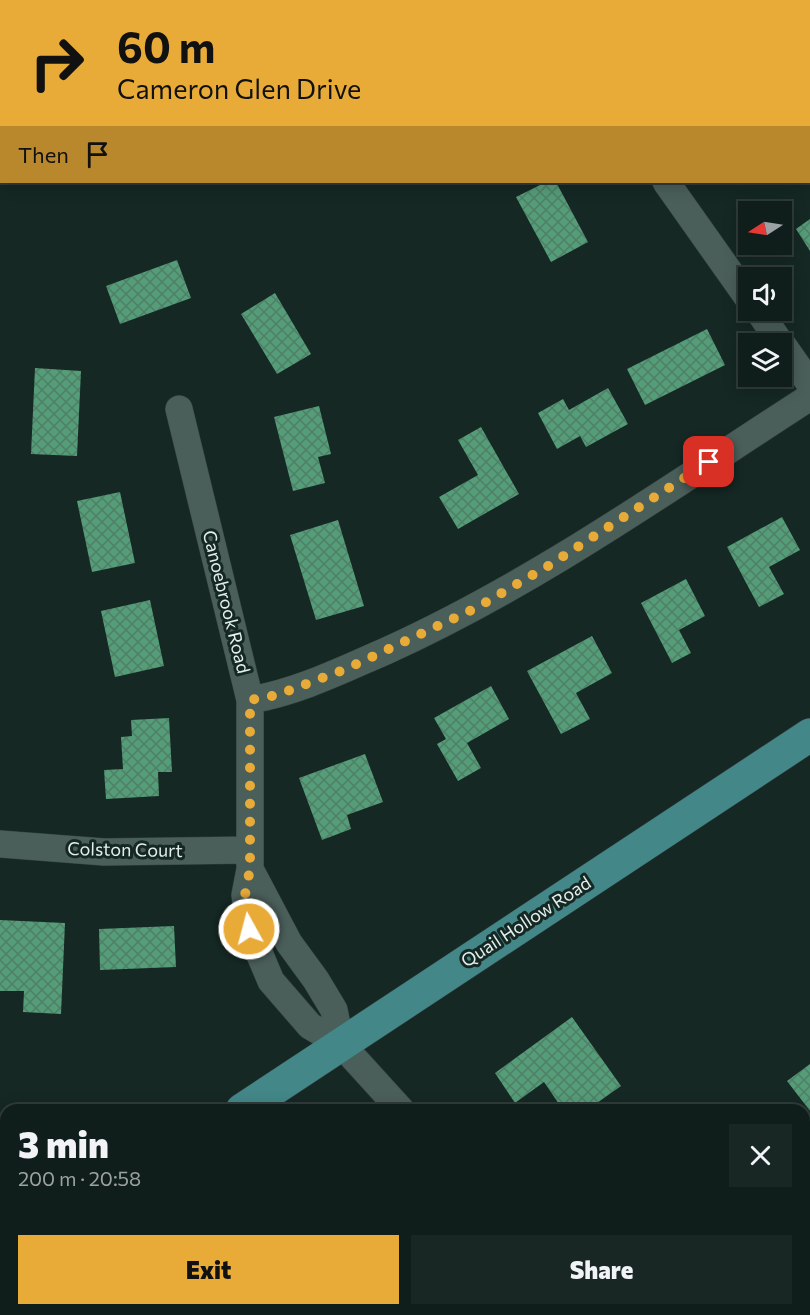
<!DOCTYPE html>
<meta charset="utf-8">
<style>
body{margin:0;font-family:Commissioner,sans-serif;background:#192724;color:#f1f3f6;height:100vh;display:flex;flex-direction:column;font-size:22px;white-space:nowrap}
*{box-sizing:border-box;margin:0}
p{font-size:20px;color:#9ca2a3}
.icon{flex:none;width:33px;height:33px;fill:none;stroke:currentColor;stroke-width:2;stroke-linecap:round;stroke-linejoin:round}
.map{position:relative;flex:1;overflow:hidden}
.drawer{position:absolute;left:0px;top:1104px;width:810px;height:212px;display:flex;flex-direction:column;background:#101e1b;border-radius:18px 18px 0 0;box-shadow:0 3px 15px #0003,0 0 0 2px #303c3a}
.drawer>*{flex:none}
.top-card{position:absolute;left:0px;top:0px;width:810px;height:183px;box-shadow:0 3px 15px #0003,0 0 0 2px #303c3a;background:#e9ab38;color:#111;overflow:hidden}
.needle{width:39px;rotate:258deg}
.buttons{position:absolute;left:738px;top:201px;display:grid;gap:12px}
.buttons a{display:grid;place-items:center;width:54px;height:54px;border-radius:0px;background:#101e1b;box-shadow:0 3px 15px #0003,0 0 0 2px #303c3a;font-size:30px}
.pin{position:absolute;display:grid;place-items:center;width:51px;height:51px;color:#fff;margin:-26px;border-radius:12px;box-shadow:0 3px 9px #0006}
.me{position:absolute;width:66px;margin:-33px;rotate:353deg;stroke-linejoin:round;filter:drop-shadow(0 0 4px #0008)}
.turn{display:flex;align-items:center;gap:21px;height:126px;padding:0 18px;font-size:27px}
.turn .icon{width:78px;height:78px;stroke-width:2.5}
.turn b{display:block;font-size:42px;line-height:51px}
.then{display:flex;align-items:center;height:57px;padding:0 18px;background:#0003;gap:12px;font-size:22px}
.round{display:grid;place-items:center;flex:none;width:63px;height:63px;border-radius:0px;background:#192724}
.summary{display:flex;align-items:center;justify-content:space-between;height:102px;padding:0 18px}
h1{font-size:36px;font-weight:800;line-height:45px}
.cta{display:flex;gap:12px;margin-top:auto;padding:12px 18px}
.cta a{flex:1;height:69px;border-radius:0px;background:#e9ab38;color:#111;font-size:24px;font-weight:800;line-height:69px;text-align:center}
.cta a+a{background:#192724;color:#f1f3f6}
.map>svg:first-child{display:block}
.lines{fill:none;stroke-linecap:round;stroke-linejoin:round}
.stream{stroke:#12596c;stroke-width:8}
.building{fill:url(#building-cross-hatch)}
.minor-casing{stroke:#33413e;stroke-width:28}
.major-casing{stroke:#33413e;stroke-width:34}
.minor{stroke:#4a5e5a;stroke-width:27}
.major{stroke:#438789;stroke-width:33}
.route{stroke:#e9ab38;stroke-width:10;stroke-dasharray:0 18}
.labels{text-anchor:middle;stroke-width:6;stroke-linejoin:round;paint-order:stroke}
.street-label{font-size:18px;fill:#e3efec;stroke:#152824}
</style>
<div class="map">
<svg width="810" height="1315" viewBox="0 0 810 1315">
<defs>
<pattern id="building-cross-hatch" width="8" height="8" patternUnits="userSpaceOnUse" patternTransform="scale(1.5)"><rect width="8" height="8" fill="#559c78"/><path d="M0 0l8 8M0 8l8-8" fill="none" stroke="#4f7f67"/></pattern>
</defs>
<rect width="100%" height="100%" fill="#152824"/>
<g class="lines">
<!-- stream -->
<path class="stream" d="M170 0 171 2
M0 180H2"/>
</g>
<!-- building -->
<path class="building" d="M546 182H556L588 242 551 262 516 197Z
M810 219V251L796 229Z
M177 260 191 298 120 324 106 286Z
M275 293 311 354 277 374 241 314Z
M707 329 725 365 645 405 627 369Z
M35 368 81 371 77 456 31 454Z
M608 388 628 424 586 447 580 436 557 449 538 413 563 399 569 410Z
M319 406 331 454 318 457 325 483 293 491 274 417Z
M481 427 519 494 458 529 439 497 478 475 458 440Z
M120 492 135 563 92 572 77 501Z
M782 517 800 550 769 567 784 594 759 607 727 547Z
M338 520 364 606 316 620 290 535Z
M686 579 705 616 679 630 691 653 672 663 641 603Z
M150 600 164 666 115 677 101 611Z
M592 636 612 673 576 693 590 719 561 734 527 671Z
M491 686 509 719 467 743 481 768 458 781 437 744 446 739 434 718Z
M169 718 172 772H158L159 796 106 799 104 770 123 769 121 737 132 736 131 720Z
M365 754 383 802 347 815 351 829 322 840 299 778Z
M0 920 65 923 61 1014 23 1012 24 991H0Z
M174 926 176 967 100 970 99 929Z
M572 1017 621 1086 587 1110H563L544 1082 515 1103 495 1073Z
M810 1064V1111L787 1081Z
M712 1310H760L753 1315H716Z"/>
<g class="lines">
<!-- minor casing -->
<g class="minor-casing">
<path id="minor" d="M558 2 561 0
M666 182 748 298
M758 310 781 344
M782 344 810 384
M179 409 250 700V869L245 895 249 929 271 981 310 1026 341 1044 401 1110
M250 700C298 692 342 670 386 651 536 583 672 486 810 397
M0 844 104 852 250 850
M250 869 289 943 316 980 334 1010 341 1044
M584 1310 589 1315"/>
</g>
<!-- major casing -->
<g class="major-casing">
<path id="major" d="M242 1110 810 735
M0 1272 6 1268"/>
</g>
<!-- minor -->
<use href="#minor" class="minor"/>
<!-- major -->
<use href="#major" class="major"/>
</g>
<g class="lines">
<!-- route -->
<path class="route" d="M249 929 245 895 250 869V700L277 695 346 669 476 608 548 566 709 462"/>
</g>
<g class="labels">
<!-- street labels -->
<g class="street-label">
<text transform="translate(226 602) rotate(76)" y="6">Canoebrook Road</text>
<text transform="translate(125 850) rotate(1)" y="6">Colston Court</text>
<text transform="translate(526 922) rotate(-33)" y="6">Quail Hollow Road</text>
</g>
</g>
</svg>
<div class="buttons">
<a><svg class="needle" viewBox="-14 -14 28 28"><path d="M0-13l5 13h-10z" fill="#e53935"/><path d="M0 13l5-13h-10z" fill="#9ca2a3"/></svg></a>
<a><svg class="icon" aria-label="sound" viewBox="0 0 24 24"><path d="M4 9h4l5-4v14l-5-4H4zM17 9q2 3 0 6"/></svg></a>
<a><svg class="icon" aria-label="layers" viewBox="0 0 24 24"><path d="M12 4l9 5-9 5-9-5zM3 14l9 5 9-5"/></svg></a>
</div>
<div class="pin" style="left:709px;top:462px;background:#d93025"><svg class="icon" aria-label="arrive" viewBox="0 0 24 24"><path d="M6 21V4h12l-3 4 3 4H6"/></svg></div>
<svg class="me" style="left:249px;top:929px" viewBox="-20 -20 40 40"><circle r="17" fill="#e9ab38" stroke="#fff" stroke-width="3"/><path d="M0-11L8 9 0 5-8 9z" fill="#fff"/></svg>
<div class="top-card">
<div class="turn"><svg class="icon" aria-label="right" viewBox="0 0 24 24"><path d="M7 20v-9h11M14 6l5 5-5 5"/></svg><div><b>60 m</b>Cameron Glen Drive</div></div>
<div class="then">Then<svg class="icon" aria-label="arrive" viewBox="0 0 24 24"><path d="M6 21V4h12l-3 4 3 4H6"/></svg></div>
</div>
<section class="drawer">
<div class="summary"><div><h1>3 min</h1><p>200 m · 20:58</p></div><a class="round"><svg class="icon" aria-label="close" viewBox="0 0 24 24"><path d="M6 6l12 12M18 6L6 18"/></svg></a></div>
<div class="cta"><a>Exit</a><a>Share</a></div>
</section>
</div>
